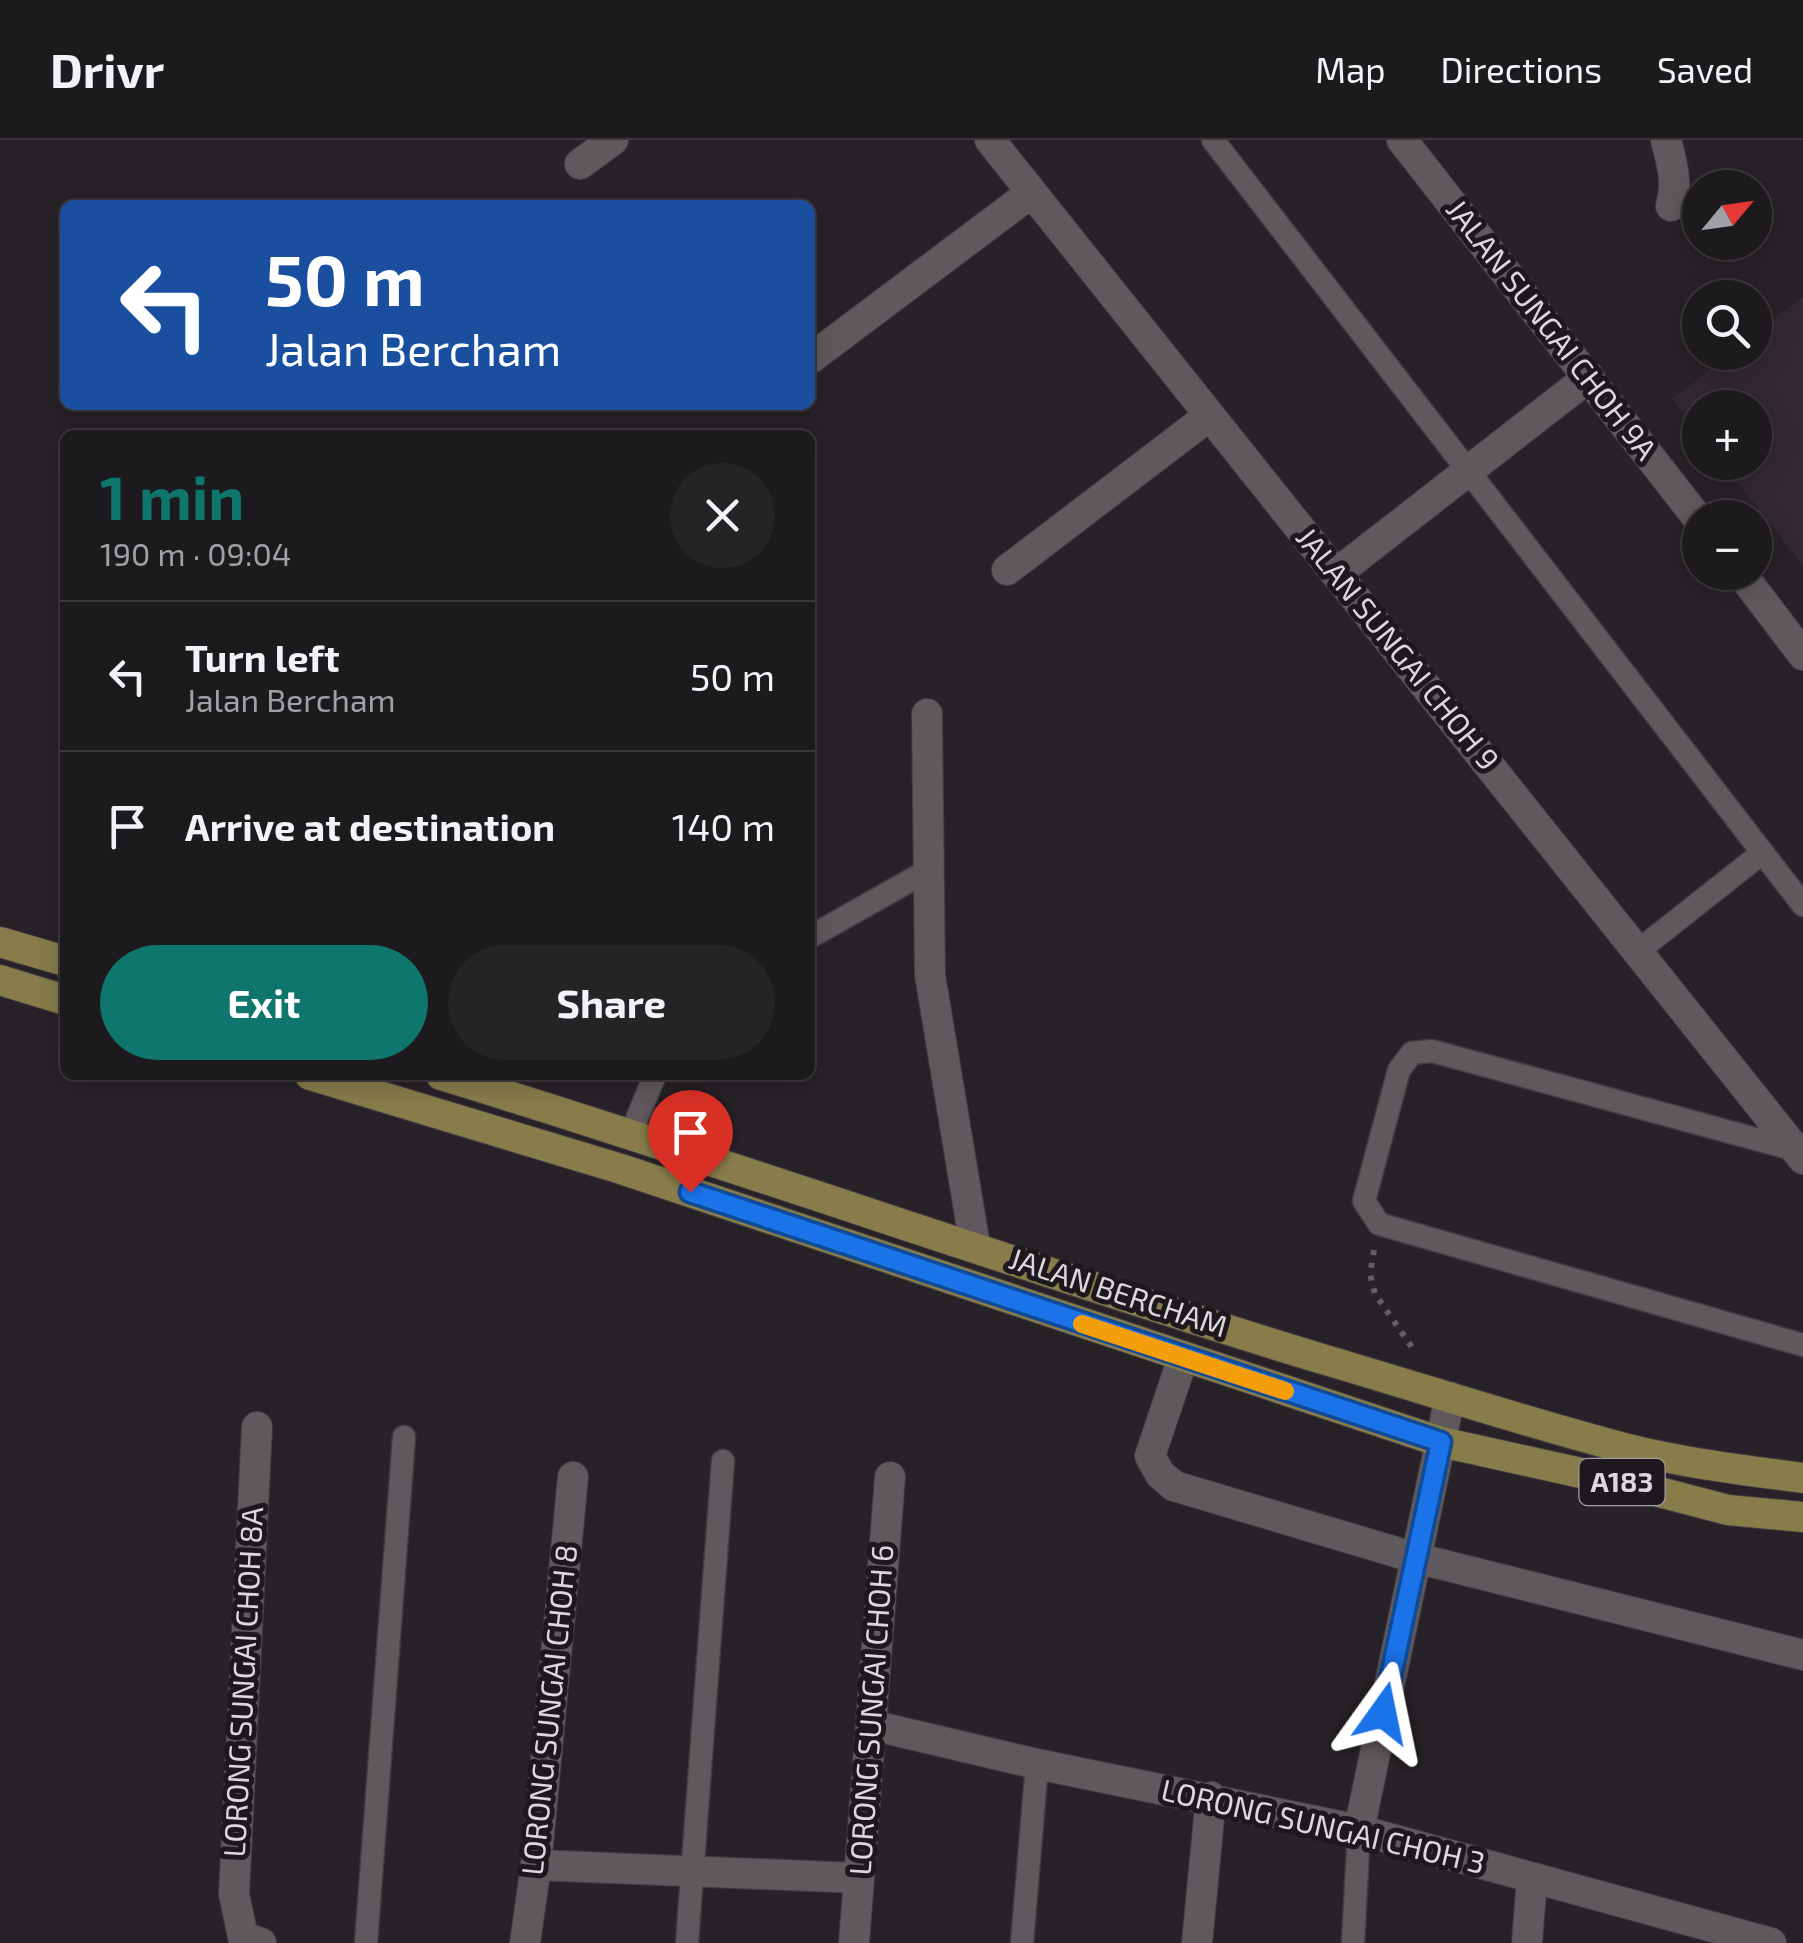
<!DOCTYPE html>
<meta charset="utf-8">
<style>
body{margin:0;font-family:"Exo 2",sans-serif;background:#252326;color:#f1f3f6;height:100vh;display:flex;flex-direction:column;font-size:38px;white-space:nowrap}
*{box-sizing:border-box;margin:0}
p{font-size:32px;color:#a0a1a4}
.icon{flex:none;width:55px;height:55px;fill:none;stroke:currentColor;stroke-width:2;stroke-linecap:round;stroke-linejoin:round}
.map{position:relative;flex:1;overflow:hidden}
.details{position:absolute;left:60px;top:290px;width:755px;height:650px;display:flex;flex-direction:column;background:#1d1a1d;border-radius:15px;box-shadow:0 5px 25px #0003,0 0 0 2px #3b383b}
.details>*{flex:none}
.banner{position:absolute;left:60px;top:60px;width:755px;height:210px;border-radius:15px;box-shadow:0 5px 25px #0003,0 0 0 2px #3b383b;background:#1a4fa0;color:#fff;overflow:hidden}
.needle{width:65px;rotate:61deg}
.fabs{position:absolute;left:1682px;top:30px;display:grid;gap:20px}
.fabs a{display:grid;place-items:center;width:90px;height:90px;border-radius:50%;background:#1d1a1d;box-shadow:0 5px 25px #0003,0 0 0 2px #3b383b;font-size:50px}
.pin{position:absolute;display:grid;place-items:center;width:85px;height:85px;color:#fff;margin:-102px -42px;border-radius:50% 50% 50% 0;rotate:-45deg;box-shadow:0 0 10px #0007}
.pin .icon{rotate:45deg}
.me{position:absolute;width:110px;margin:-55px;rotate:12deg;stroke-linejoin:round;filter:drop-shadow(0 0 8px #0008)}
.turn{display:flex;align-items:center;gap:35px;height:210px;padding:0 40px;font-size:45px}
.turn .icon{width:130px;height:130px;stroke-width:2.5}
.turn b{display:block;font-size:70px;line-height:85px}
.round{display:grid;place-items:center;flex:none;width:105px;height:105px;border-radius:52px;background:#252326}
.head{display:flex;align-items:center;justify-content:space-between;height:170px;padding:0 40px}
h1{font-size:60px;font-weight:700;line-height:75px;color:#0f766e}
.action{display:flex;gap:20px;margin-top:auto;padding:20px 40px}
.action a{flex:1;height:115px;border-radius:60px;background:#0f766e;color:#fff;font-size:40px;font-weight:700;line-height:115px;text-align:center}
.action a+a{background:#252326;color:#f1f3f6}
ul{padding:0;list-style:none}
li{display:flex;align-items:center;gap:30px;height:150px;padding:0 40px;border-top:2px solid #3b383b}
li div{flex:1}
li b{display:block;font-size:38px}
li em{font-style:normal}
header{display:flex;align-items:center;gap:60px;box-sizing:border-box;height:140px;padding:0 50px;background:#1d1a1d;border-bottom:2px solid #3b383b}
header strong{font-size:48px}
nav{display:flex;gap:55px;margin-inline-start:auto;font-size:35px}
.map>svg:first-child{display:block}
.built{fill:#322832}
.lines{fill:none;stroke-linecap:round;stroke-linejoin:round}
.service-casing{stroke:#413c41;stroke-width:25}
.minor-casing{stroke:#413c41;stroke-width:32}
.primary-casing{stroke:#413c41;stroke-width:32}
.path{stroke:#625e62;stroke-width:6;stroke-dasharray:5 8;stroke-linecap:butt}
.service{stroke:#5f595e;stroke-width:22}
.minor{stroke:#5f595e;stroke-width:30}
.primary{stroke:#877c4a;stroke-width:30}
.route-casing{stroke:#114b97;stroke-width:25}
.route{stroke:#1a73e8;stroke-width:18}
.slow{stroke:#f59e0b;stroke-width:18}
.labels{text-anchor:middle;stroke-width:10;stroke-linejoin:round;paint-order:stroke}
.shield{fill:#1d181d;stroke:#a29ea2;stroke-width:2.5}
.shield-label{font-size:28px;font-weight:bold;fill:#dbd8db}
.street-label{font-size:30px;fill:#dbd8db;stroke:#1d181d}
</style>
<header>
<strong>Drivr</strong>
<nav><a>Map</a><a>Directions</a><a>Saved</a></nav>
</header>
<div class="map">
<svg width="1803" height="1803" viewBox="0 0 1803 1803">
<rect width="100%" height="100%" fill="#272227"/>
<!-- built -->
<path class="built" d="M1803 157V426L1722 323 1755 322V268H1700V294L1672 259 1732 213 1755 212V194Z"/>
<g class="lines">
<!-- service casing -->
<g class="service-casing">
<path id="service" d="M1213 0 1803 765
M810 797 927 731
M1638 811 1762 713
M631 993 655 935
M1796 1010 1432 911 1412 913 1399 930 1364 1061 1379 1084 1803 1205
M366 1803 404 1297
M687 1803 723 1321
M1022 1803 1037 1624
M1353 1803 1359 1690"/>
</g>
<!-- minor casing -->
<g class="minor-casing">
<path id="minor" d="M990 0 1803 1019
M1402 0 1700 381
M1666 0C1672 24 1678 42 1671 66
M580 24 613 0
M810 219 1031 53
M1007 430 1209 276
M1740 432 1803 515
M1337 433 1589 237
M927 574 930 835 975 1106
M1183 1218 1150 1316 1160 1334 1174 1346 1416 1418 1803 1515
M257 1287 234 1754 243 1797 261 1803
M871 1585 1037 1624 1359 1690 1771 1803
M1359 1690 1450 1257
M536 1725 859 1738
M525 1803 536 1725 573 1337
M854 1803 890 1337
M1197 1803 1211 1657
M1527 1803 1532 1738"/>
</g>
<!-- primary casing -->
<g class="primary-casing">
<path id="primary" d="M0 802 65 821
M0 840 65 860
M310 935 621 1029 1441 1302 1617 1341 1728 1370 1803 1377
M441 935C736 1025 1025 1129 1319 1218 1421 1248 1522 1281 1624 1308 1683 1323 1743 1330 1803 1338"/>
</g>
<!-- path -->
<path class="path" d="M1374 1110 1370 1134 1375 1154 1416 1213"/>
<!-- service -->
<use href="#service" class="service"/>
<!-- minor -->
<use href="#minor" class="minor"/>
<!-- primary -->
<use href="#primary" class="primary"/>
</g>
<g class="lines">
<!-- route casing -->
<g class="route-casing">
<path id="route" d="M690 1052 1441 1302 1383 1573"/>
</g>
<!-- route -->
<use href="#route" class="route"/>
<!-- slow -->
<path class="slow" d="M1082 1184 1285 1251"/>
</g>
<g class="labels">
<!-- shield labels -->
<rect class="shield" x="1579.5" y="1319" width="85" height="46" rx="8"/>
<g class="shield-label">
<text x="1622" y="1352">A183</text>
</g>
<!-- street labels -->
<g class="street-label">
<text transform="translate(1551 190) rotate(52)" y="10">JALAN SUNGAI CHOH 9A</text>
<text transform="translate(1397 509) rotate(51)" y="10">JALAN SUNGAI CHOH 9</text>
<text transform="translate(1118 1153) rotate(18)" y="10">JALAN BERCHAM</text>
<text transform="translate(244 1542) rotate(-87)" y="10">LORONG SUNGAI CHOH 8A</text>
<text transform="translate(550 1570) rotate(-84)" y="10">LORONG SUNGAI CHOH 8</text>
<text transform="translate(872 1570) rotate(-86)" y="10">LORONG SUNGAI CHOH 6</text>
<text transform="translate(1323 1687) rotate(13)" y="10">LORONG SUNGAI CHOH 3</text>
</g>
</g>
</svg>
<div class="fabs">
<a><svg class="needle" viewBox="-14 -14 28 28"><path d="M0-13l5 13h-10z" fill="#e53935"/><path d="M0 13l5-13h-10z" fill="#a0a1a4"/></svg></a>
<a><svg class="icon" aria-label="search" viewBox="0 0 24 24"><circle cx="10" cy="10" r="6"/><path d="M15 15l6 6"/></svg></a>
<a>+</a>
<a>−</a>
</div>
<div class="pin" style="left:690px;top:1052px;background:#d93025"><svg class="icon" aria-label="arrive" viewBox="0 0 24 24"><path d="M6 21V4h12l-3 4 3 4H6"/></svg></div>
<svg class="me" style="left:1383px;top:1573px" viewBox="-20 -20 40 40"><path d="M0-17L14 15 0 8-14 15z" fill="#1a73e8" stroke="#fff" stroke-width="4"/></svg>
<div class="banner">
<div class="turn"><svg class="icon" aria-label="left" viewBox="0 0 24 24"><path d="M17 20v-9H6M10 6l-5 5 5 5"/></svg><div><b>50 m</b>Jalan Bercham</div></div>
</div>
<section class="details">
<div class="head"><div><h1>1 min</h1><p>190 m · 09:04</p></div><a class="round"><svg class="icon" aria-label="close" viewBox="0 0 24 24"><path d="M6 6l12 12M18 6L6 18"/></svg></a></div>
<ul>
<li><svg class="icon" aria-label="left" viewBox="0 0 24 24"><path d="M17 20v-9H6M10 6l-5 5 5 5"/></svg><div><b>Turn left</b><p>Jalan Bercham</p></div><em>50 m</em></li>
<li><svg class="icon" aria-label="arrive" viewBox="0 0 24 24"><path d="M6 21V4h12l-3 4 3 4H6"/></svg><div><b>Arrive at destination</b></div><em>140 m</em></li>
</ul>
<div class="action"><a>Exit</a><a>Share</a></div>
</section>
</div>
